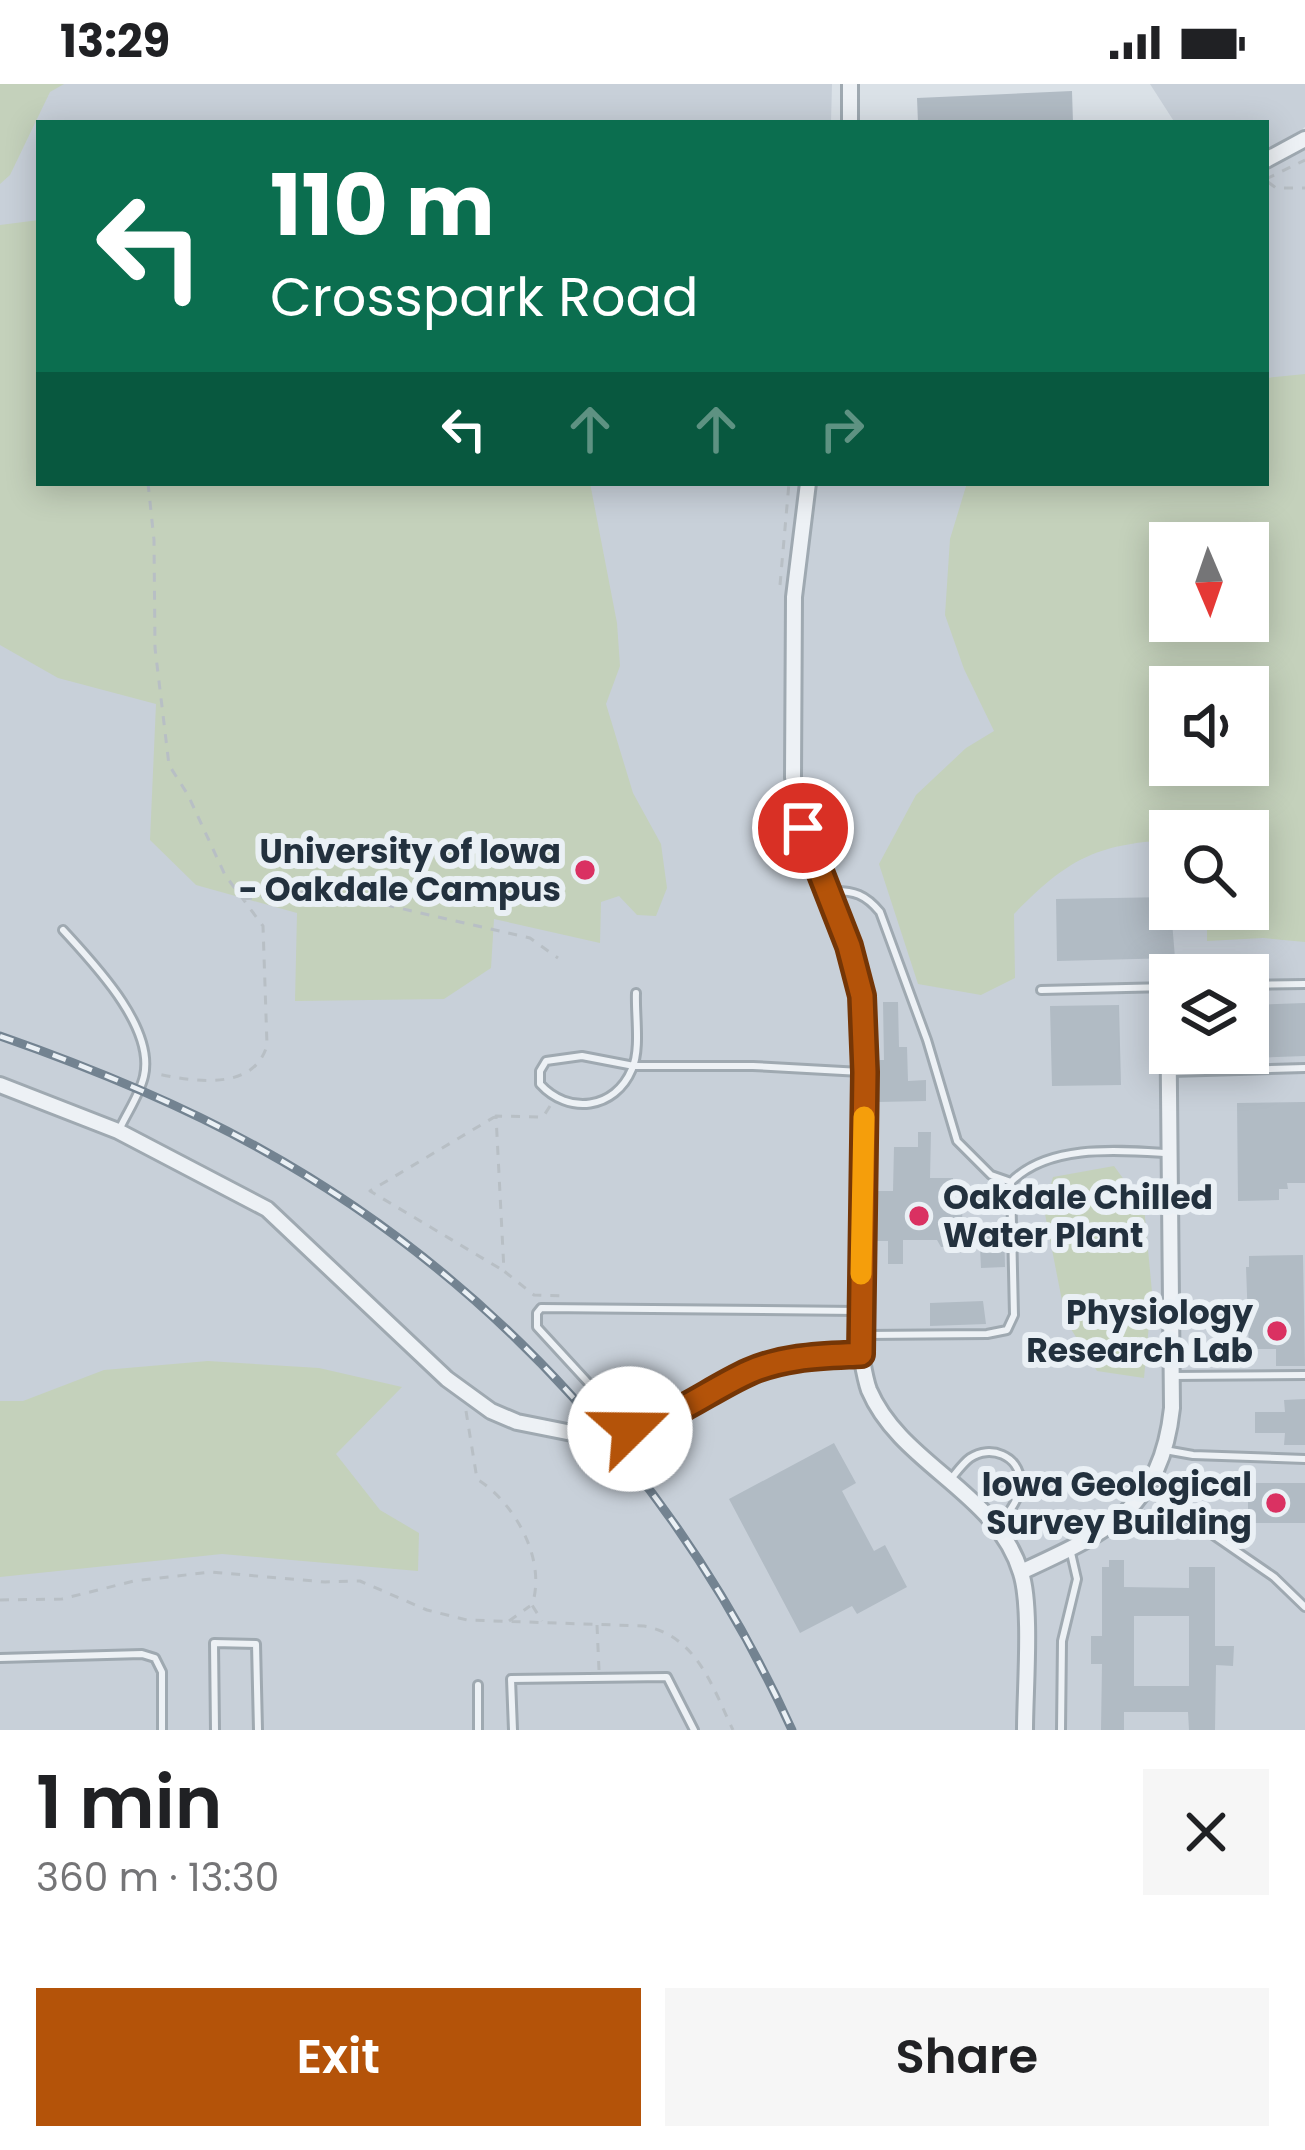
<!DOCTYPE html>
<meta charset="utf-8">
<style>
body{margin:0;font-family:Poppins,sans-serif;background:#f6f6f6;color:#202124;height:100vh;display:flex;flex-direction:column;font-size:45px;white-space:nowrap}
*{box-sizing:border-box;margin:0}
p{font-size:39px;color:#757577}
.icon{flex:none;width:66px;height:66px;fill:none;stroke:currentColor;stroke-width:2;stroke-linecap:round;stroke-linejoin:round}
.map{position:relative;height:1646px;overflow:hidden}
.panel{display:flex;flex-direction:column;background:#fff;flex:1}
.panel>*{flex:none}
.banner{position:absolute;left:36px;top:36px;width:1233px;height:366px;border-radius:0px;box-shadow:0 6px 30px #0003;background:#0b6e4f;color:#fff;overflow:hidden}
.needle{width:78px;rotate:178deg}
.tools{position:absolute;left:1149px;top:438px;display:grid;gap:24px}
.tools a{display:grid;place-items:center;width:120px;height:120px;border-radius:0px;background:#fff;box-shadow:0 6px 30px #0003;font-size:60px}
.pin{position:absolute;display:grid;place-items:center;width:102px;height:102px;color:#fff;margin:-51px;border:6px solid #fff;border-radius:50%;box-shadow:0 3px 12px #0007}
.me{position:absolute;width:132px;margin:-66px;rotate:68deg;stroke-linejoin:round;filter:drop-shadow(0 0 9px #0008)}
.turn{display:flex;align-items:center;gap:42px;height:252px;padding:0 36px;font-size:54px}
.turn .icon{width:156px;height:156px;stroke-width:2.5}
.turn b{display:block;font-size:84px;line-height:102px}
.lanes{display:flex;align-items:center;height:114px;padding:0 36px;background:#0003;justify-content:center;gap:60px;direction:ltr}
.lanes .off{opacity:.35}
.round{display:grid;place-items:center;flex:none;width:126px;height:126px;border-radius:0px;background:#f6f6f6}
.headline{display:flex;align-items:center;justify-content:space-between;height:204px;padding:0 36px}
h1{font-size:72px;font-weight:600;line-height:90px}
.cta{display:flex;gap:24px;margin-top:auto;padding:24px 36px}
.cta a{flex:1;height:138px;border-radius:0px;background:#b45309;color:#fff;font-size:48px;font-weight:600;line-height:138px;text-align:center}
.cta a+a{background:#f6f6f6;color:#202124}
.status{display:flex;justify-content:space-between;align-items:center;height:84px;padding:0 60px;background:#fff;direction:ltr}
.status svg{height:33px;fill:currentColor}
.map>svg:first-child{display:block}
.built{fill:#c8d0d9;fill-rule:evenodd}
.green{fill:#c4d1bb;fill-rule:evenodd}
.building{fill:#b1bbc4;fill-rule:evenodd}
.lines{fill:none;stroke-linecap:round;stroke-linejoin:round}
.service-casing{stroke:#9fa9b1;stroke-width:12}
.minor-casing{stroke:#9fa9b1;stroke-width:20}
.path{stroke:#b8bfc5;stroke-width:3;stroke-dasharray:9 9;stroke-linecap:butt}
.service{stroke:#edf1f5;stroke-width:6}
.minor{stroke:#edf1f5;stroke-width:14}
.rail-casing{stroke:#738391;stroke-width:9}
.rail{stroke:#eaf0f5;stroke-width:4.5;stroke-dasharray:14;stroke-linecap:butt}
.route-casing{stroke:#753606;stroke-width:30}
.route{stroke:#b45309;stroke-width:21}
.slow{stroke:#f59e0b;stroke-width:21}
.poi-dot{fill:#da3162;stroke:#eaf0f5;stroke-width:4.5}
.labels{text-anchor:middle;stroke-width:12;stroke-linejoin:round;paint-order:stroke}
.poi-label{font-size:33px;font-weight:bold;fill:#23313e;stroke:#eaf0f5;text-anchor:end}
</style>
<div class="status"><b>13:29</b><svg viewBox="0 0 49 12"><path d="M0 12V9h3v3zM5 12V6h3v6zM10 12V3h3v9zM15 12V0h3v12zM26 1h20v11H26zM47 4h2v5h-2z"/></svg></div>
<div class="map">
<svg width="1305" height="1646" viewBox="0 0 1305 1646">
<rect width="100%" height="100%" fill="#dae1e7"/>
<!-- built -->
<path class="built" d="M0 0H832L831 39H39V399H1266V39H1175L1150 0H1305V43L1296 50 1305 66V1646H0ZM1170 459H1248V537H1170ZM1170 603H1248V681H1170ZM1170 747H1248V825H1170ZM1170 891H1248V969H1170Z"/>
<!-- green -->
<path class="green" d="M0 0H64L50 8 10 91 0 100Z
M39 136V399H590L617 539 620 582 606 620 633 709 661 760 667 804 656 832 637 831 619 812 601 818 600 859 494 835 491 884 444 915 295 917 297 829 196 801 150 756 156 620 58 594 0 561V141Z
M1305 290V858L1263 854 1207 857V825H1248V747H1170V756C1094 760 1066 777 1014 830L1015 894 981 911 918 900 879 780 916 711 966 664 994 647 964 585 945 531 950 455 967 399H1266V294ZM1170 459H1248V537H1170ZM1248 603V681H1170V603Z
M1114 1082 1144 1123 1152 1208 1144 1294 1097 1287 1066 1237 1044 1125 1053 1093Z
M208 1277 319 1284 402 1303 336 1370 380 1426 419 1449 418 1487 222 1470 0 1493V1317H23L104 1286Z"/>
<!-- building -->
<path class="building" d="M1072 7 1073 39H918L917 14Z
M1170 813 1175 874 1057 877 1056 815Z
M883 918H898L899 963H907L908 997 926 996V1017L878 1018 877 976H884Z
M1305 919V972L1248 974V921Z
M1119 921 1121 1001 1052 1002 1050 922Z
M1305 1018V1099H1287L1288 1105H1279V1116L1238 1117 1237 1019Z
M918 1048H931L930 1094H953V1108H963L962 1139 1004 1138 1005 1183 981 1184 980 1163H941L937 1156H903V1180H888V1157H874L875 1107H893L894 1063H918Z
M1303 1171 1305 1282H1276V1265H1249L1246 1183H1249V1172Z
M983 1217 986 1240 930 1242V1219Z
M1305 1315V1361H1284L1285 1349H1255V1328H1285L1284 1316Z
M834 1359 856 1399 842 1407 874 1467 885 1461 907 1503 857 1530 852 1522 800 1549 729 1415Z
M1248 1399H1305V1439H1248Z
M1109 1476H1124V1503L1189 1504V1483H1215V1562H1234L1233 1582 1216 1581 1215 1646H1189L1188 1628H1124V1646H1101L1102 1580H1091V1552H1102V1483H1109ZM1134 1532H1189V1602H1134Z"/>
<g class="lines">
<!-- service casing -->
<g class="service-casing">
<path id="service" d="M831 807C854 806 866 811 880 828L927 956 957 1057 991 1091 1011 1098
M63 846C94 880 155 943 144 992 140 1010 128 1027 120 1044
M1248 901 1305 900
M1041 906 1169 903
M636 909C635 931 641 965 632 985 615 1026 568 1031 540 1000V987L546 977 582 972 634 982H753L861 988
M1172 988 1305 984
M865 1251 987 1250 1007 1246 1014 1231 1011 1098C1048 1060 1118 1066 1166 1069
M1172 1292 1305 1291
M628 1342 537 1243V1229L541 1224 858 1227
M1165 1366 1193 1371 1305 1375
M950 1396C956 1389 963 1379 970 1374 990 1360 1020 1372 1020 1397 1021 1415 1009 1427 1000 1441
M1148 1406 1274 1493 1305 1523
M0 1574 142 1570 155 1574 162 1588V1646
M478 1601V1646
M215 1646 214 1559 256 1560 258 1646
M513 1646 511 1595 667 1593 694 1646
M1061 1646 1062 1557 1077 1495 1071 1469"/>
</g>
<!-- minor casing -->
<g class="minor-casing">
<path id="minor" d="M850 0V39
M1266 76 1305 55
M808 399 794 513 793 693 803 744 849 862 862 912 865 989 861 1270C863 1281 865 1295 869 1306 901 1381 997 1408 1021 1489 1032 1523 1025 1606 1025 1646
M0 1001 118 1047 267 1125 447 1295 491 1327 517 1338 577 1350 630 1345 657 1339 755 1286 795 1274 861 1270
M1021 1488C1105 1449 1161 1426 1172 1324L1168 903"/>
</g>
<!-- path -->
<path class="path" d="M1266 95 1305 76
M1268 98 1276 104H1305
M148 399 154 456 155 564 169 681 188 711 225 791 263 842 267 961C254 1009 190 997 153 989
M780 501 789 399
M243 815 300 808 351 813 530 854 558 874
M550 1022 543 1033 496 1032 504 1187 534 1211 565 1212
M496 1032 370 1107 504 1187
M466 1327 477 1395C515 1419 547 1476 532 1521L542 1537
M0 1516 62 1515 134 1497 211 1488 325 1498 360 1497 427 1526 467 1536 644 1542C697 1552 712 1602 733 1646
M509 1537 530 1522
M597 1541 599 1586"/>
<!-- service -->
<use href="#service" class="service"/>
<!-- minor -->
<use href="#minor" class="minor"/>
<!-- rail casing -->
<g class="rail-casing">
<path id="rail" d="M0 952C89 983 176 1018 259 1064 493 1193 682 1403 792 1646"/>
</g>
<!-- rail -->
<use href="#rail" class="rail"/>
</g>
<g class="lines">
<!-- route casing -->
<g class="route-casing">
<path id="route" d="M630 1345C674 1335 709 1306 749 1288 785 1272 823 1272 861 1270L865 988 862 912 849 862 803 744"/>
</g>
<!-- route -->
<use href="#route" class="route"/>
<!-- slow -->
<path class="slow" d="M861 1190 864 1033"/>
</g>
<!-- markers -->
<g class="poi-dot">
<circle cx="585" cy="786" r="12"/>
<circle cx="919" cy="1132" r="12"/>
<circle cx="1277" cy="1247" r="12"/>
<circle cx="1276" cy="1419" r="12"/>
</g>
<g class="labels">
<!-- poi labels -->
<g class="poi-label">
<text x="561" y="779">University of Iowa<tspan x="561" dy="38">- Oakdale Campus</tspan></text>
<text x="943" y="1125" text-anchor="start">Oakdale Chilled<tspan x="943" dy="38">Water Plant</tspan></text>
<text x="1253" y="1240">Physiology<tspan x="1253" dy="38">Research Lab</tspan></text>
<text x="1252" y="1412">Iowa Geological<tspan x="1252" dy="38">Survey Building</tspan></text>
</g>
</g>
</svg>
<div class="tools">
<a><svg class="needle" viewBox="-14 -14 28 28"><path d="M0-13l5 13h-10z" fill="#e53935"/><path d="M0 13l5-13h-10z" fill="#757577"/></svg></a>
<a><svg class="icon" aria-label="sound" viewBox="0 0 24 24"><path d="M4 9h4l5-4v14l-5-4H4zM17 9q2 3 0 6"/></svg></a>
<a><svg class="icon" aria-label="search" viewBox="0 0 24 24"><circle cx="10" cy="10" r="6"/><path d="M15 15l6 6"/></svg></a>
<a><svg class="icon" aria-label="layers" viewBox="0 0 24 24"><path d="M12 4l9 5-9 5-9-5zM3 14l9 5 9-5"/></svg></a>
</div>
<div class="pin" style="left:803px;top:744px;background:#d93025"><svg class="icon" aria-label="arrive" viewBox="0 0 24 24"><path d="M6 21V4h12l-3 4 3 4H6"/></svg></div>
<svg class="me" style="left:630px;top:1345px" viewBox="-20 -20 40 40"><circle r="19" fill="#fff"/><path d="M0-13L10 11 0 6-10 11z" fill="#b45309"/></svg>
<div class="banner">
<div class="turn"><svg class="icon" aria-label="left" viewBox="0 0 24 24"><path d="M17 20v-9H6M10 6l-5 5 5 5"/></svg><div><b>110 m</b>Crosspark Road</div></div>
<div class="lanes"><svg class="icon" aria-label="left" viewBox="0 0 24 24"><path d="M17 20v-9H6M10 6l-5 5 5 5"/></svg><svg class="icon off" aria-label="ahead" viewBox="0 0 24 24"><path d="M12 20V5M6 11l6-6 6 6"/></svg><svg class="icon off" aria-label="ahead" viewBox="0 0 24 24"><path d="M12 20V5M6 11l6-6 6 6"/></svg><svg class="icon off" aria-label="right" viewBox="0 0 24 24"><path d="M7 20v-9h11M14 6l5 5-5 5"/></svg></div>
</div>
</div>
<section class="panel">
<div class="headline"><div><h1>1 min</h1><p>360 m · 13:30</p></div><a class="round"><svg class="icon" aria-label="close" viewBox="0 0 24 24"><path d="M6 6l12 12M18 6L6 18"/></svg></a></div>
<div class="cta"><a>Exit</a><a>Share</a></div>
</section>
